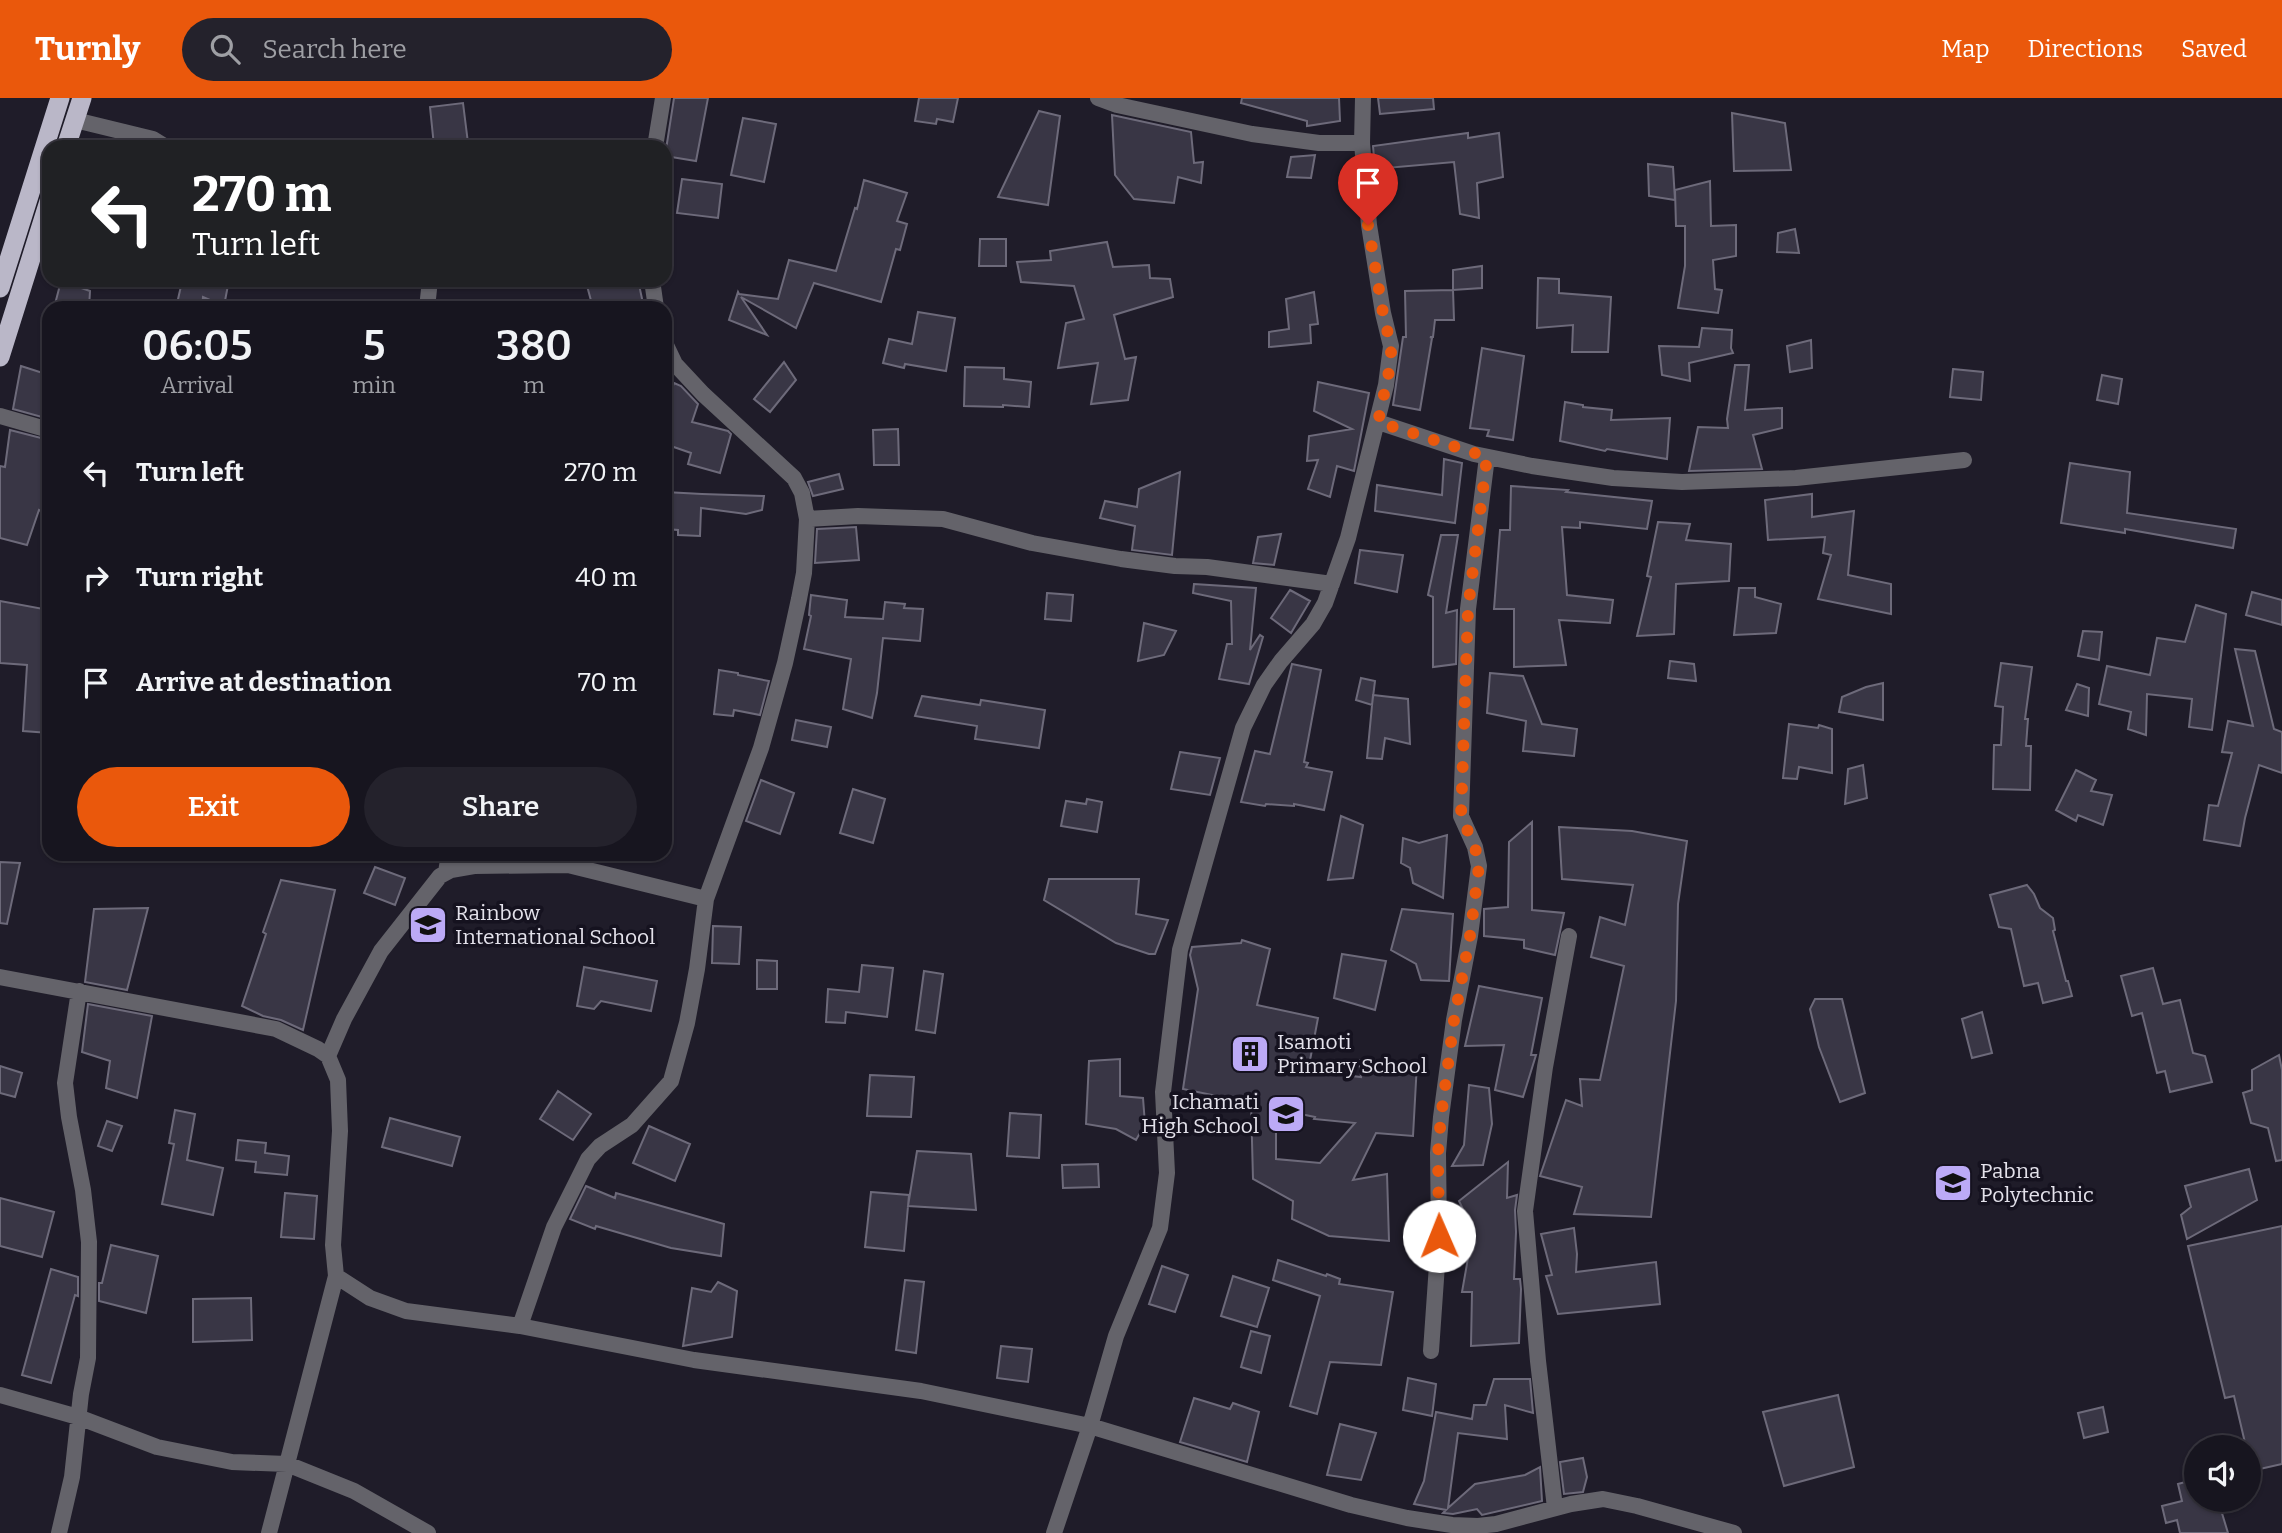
<!DOCTYPE html>
<style>
body{margin:0;font-family:Bitter,serif;background:#24222c;color:#f1f3f6;height:100vh;display:flex;flex-direction:column;font-size:26px;white-space:nowrap}
*{box-sizing:border-box;margin:0}
p{font-size:23px;color:#9e9fa4}
.icon{flex:none;width:38px;height:38px;fill:none;stroke:currentColor;stroke-width:2;stroke-linecap:round;stroke-linejoin:round}
.map{position:relative;flex:1;overflow:hidden}
.details{position:absolute;left:42px;top:203px;width:630px;height:560px;display:flex;flex-direction:column;background:#17151f;border-radius:21px;box-shadow:0 2px 5px #0004,0 0 0 2px #36343d}
.details>*{flex:none}
.hud{position:absolute;left:42px;top:42px;width:630px;height:147px;border-radius:21px;box-shadow:0 2px 5px #0004,0 0 0 2px #36343d;background:#202124;color:#fff;overflow:hidden}
.controls{position:absolute;left:2184px;top:1337px;display:grid;gap:14px}
.controls a{display:grid;place-items:center;width:77px;height:77px;border-radius:50%;background:#17151f;box-shadow:0 2px 5px #0004,0 0 0 2px #36343d;font-size:35px}
.pin{position:absolute;display:grid;place-items:center;width:60px;height:60px;color:#fff;margin:-72px -30px;border-radius:50% 50% 50% 0;rotate:-45deg;box-shadow:0 0 7px #0007}
.pin .icon{rotate:45deg}
.me{position:absolute;width:77px;margin:-38px;rotate:359deg;stroke-linejoin:round;filter:drop-shadow(0 0 5px #0008)}
.turn{display:flex;align-items:center;gap:24px;height:147px;padding:0 35px;font-size:32px}
.turn .icon{width:91px;height:91px;stroke-width:2.5}
.turn b{display:block;font-size:49px;line-height:60px}
.eta{display:flex;justify-content:space-evenly;align-items:center;height:119px;text-align:center}
.eta b{font-size:42px;font-weight:600;line-height:49px}
.button{display:flex;gap:14px;margin-top:auto;padding:14px 35px}
.button a{flex:1;height:80px;border-radius:42px;background:#ea580c;color:#fff;font-size:28px;font-weight:600;line-height:80px;text-align:center}
.button a+a{background:#24222c;color:#f1f3f6}
ul{padding:0;list-style:none}
li{display:flex;align-items:center;gap:21px;height:105px;padding:0 35px}
li div{flex:1}
li b{display:block;font-size:26px}
li em{font-style:normal}
header{display:flex;align-items:center;gap:42px;box-sizing:border-box;height:98px;padding:0 35px;background:#ea580c;color:#fff}
header strong{font-size:33px}
nav{display:flex;gap:38px;margin-inline-start:auto;font-size:24px}
.search{width:490px;height:63px;background:#24222c;display:flex;align-items:center;gap:18px;box-sizing:border-box;padding:0 24px;border-radius:38px;color:#9e9fa4;font-size:26px}
.map>svg:first-child{display:block}
.building{fill:#393645;stroke:#6d6a7a;stroke-width:2;fill-rule:evenodd}
.lines{fill:none;stroke-linecap:round;stroke-linejoin:round}
.minor{stroke:#64636a;stroke-width:16}
.trunk{stroke:#bab7c8;stroke-width:19}
.route{stroke:#ea580c;stroke-width:12;stroke-dasharray:0 21.6}
.labels{text-anchor:middle;stroke-width:7;stroke-linejoin:round;paint-order:stroke}
.poi-label{font-size:21px;fill:#e4e2eb;stroke:#15121f;text-anchor:start}
</style>
<header>
<strong>Turnly</strong>
<div class="search"><svg class="icon" aria-label="search" viewBox="0 0 24 24"><circle cx="10" cy="10" r="6"/><path d="M15 15l6 6"/></svg>Search here</div>
<nav><a>Map</a><a>Directions</a><a>Saved</a></nav>
</header>
<div class="map">
<svg width="2282" height="1435" viewBox="0 0 2282 1435">
<rect width="100%" height="100%" fill="#1f1c29"/>
<!-- building -->
<path class="building" d="M674 0H708L696 63 665 58Z
M919 0H958L953 24 937 21 936 26 915 23Z
M1242 0H1339L1340 23 1307 28V23L1241 5Z
M1378 0H1433L1434 11 1380 16Z
M463 5 468 45 434 48 430 9Z
M1039 13 1060 18 1048 107 998 99Z
M1732 15 1785 25 1791 72 1734 73Z
M1112 17 1191 34 1194 65 1203 64 1201 85 1178 79 1174 105 1134 101 1115 77Z
M743 20 776 26 764 84 731 77Z
M1468 35V40L1499 35 1503 79 1477 85 1479 120 1460 116 1454 64 1375 71 1373 48Z
M1315 57 1311 80 1287 79 1291 59Z
M1648 66 1673 69 1675 102 1649 98Z
M682 81 722 86 718 120 677 115Z
M864 82 907 95 897 123 907 126 900 152 896 151 881 204 814 185 796 230 741 199 767 237 729 222 738 194 739 196 778 201 789 162 836 173 855 110 857 111Z
M1710 83 1711 128 1736 127V158L1713 162 1715 191 1722 192 1718 215 1678 210 1685 168V128H1676L1675 92Z
M1795 131 1799 155 1777 154 1778 135Z
M980 141H1006V168H979Z
M1107 144 1113 169 1149 167 1150 180 1170 181 1173 199 1114 217 1125 261 1136 259 1128 302 1091 306 1098 265 1058 270 1066 225 1084 221 1074 188 1021 184 1017 164 1051 162 1050 153Z
M1482 168V190L1453 192V172Z
M1538 180 1559 181V195L1611 199 1608 254H1572L1573 227 1537 230Z
M168 182H229L224 208 203 199 202 210H176L181 188Z
M597 182H638L644 210H593L586 184Z
M61 183 90 193 89 210H54Z
M1453 192 1454 222H1435L1433 239H1430L1432 240 1420 312 1393 307 1403 239H1406L1405 193Z
M1314 194 1318 226 1310 227 1311 245 1269 249V234L1289 231 1286 201Z
M918 214 955 220 946 273 905 266 904 270 883 265 889 241 912 246Z
M1702 230 1732 232 1731 250 1733 255 1689 265 1690 283 1662 277 1659 248 1699 249Z
M1811 242 1812 270 1790 274 1787 248Z
M1482 250 1524 258 1513 342 1487 338 1489 332 1470 330Z
M784 264 796 282 770 314 754 301Z
M1735 267H1749L1745 312 1782 310V330L1753 337 1762 371 1689 373 1698 329 1728 330 1727 321Z
M21 268 49 277V321L13 311Z
M965 269 1004 270V281L1031 284 1029 309 1003 307V309L964 308Z
M1953 271 1983 274 1981 302 1950 299Z
M2102 277 2122 281 2118 306 2097 302Z
M1318 284 1369 295 1354 373 1337 368 1330 399 1308 391 1318 362 1307 363 1309 338 1352 331 1314 313Z
M674 285 681 288 698 306 692 324 728 333 731 336 720 375 688 366 691 355 665 346V312Z
M1565 304 1583 307V309L1612 312 1611 322 1670 320 1667 361 1607 351 1605 353 1560 343Z
M898 331 899 367H874L873 332Z
M10 332 49 342V378L41 413 39 412 27 447 0 440V368L5 369Z
M1444 361 1462 365 1455 425 1375 413 1377 387 1442 397Z
M2070 365 2130 374 2127 415 2236 431 2233 450 2125 431V435L2061 425Z
M1180 374 1172 457 1132 452 1135 428 1100 420 1105 403 1137 409 1139 391Z
M839 376 843 391 813 398 808 384Z
M1511 388 1568 392 1566 394 1652 403 1647 431 1580 424V430L1562 429 1567 497 1613 502 1610 525 1559 522 1566 567 1514 569V511H1494L1500 432H1510Z
M665 394 702 396 764 398 762 412 746 416 701 410 700 438 678 437V432L665 431Z
M1812 396V419L1854 413 1848 477 1891 486V516L1818 501 1831 457 1823 455 1825 439 1768 442 1765 402Z
M1658 424 1690 426 1686 442 1731 446 1729 483 1676 486 1674 536 1637 538 1651 479 1647 478Z
M856 429 859 462 815 465 817 431Z
M1281 436 1274 467 1253 465 1258 439Z
M1441 437H1458L1446 515 1457 512 1456 566 1433 569V499L1428 497Z
M1360 452 1403 457 1397 494 1355 485Z
M1194 486 1256 490 1250 552 1260 537 1263 539 1249 586 1219 581 1227 546H1232L1231 503 1193 495Z
M1739 490H1755V499L1781 506 1776 535 1734 537Z
M1290 492 1310 503 1291 535 1271 520Z
M2252 494 2282 502V527L2246 517Z
M1047 495 1073 497 1071 523 1045 521Z
M811 497 847 502 845 519 883 521 885 504 905 506 904 510 923 511 920 543 883 540 877 595 872 620 843 611 851 561 804 551 811 518 809 517Z
M0 503 49 512V635L23 633 27 567 0 565Z
M2196 507 2226 516 2212 632 2189 629 2192 601 2147 596 2146 637 2128 631 2131 614 2099 606 2107 568 2150 577 2157 540 2185 544Z
M1144 525 1176 533 1164 557 1138 563Z
M2083 533 2102 534 2099 562 2078 558Z
M2235 551 2255 553 2274 631 2282 634V675L2259 667 2245 720 2240 748 2204 742 2209 707 2218 708 2232 655 2222 654 2228 623 2253 628Z
M1670 563 1694 566 1696 583 1668 580Z
M2001 565 2032 569 2025 621H2028L2026 648H2031L2030 692 1993 691 1994 647H2001L2003 609 1995 608Z
M1292 566 1321 572 1304 664 1308 665 1306 669 1332 674 1324 712 1294 706V708L1266 706 1265 708 1241 704 1255 653 1270 656Z
M719 572 738 575V577L769 583 760 617 734 612 733 618 714 616Z
M1490 575 1523 578 1542 626 1577 631 1574 658 1523 653 1526 623 1487 615Z
M1361 580 1375 583 1372 607 1356 602Z
M1883 585V622L1839 614 1842 599 1866 589Z
M2077 586 2089 590 2088 618 2066 612Z
M1373 597 1408 601 1410 646 1385 640 1382 661 1367 660Z
M922 598 980 607 981 602 1045 612 1039 650 975 641 977 628 915 618Z
M796 622 831 629 827 649 792 642Z
M1789 626 1818 630 1819 627 1832 631V675L1799 669 1797 681 1783 680Z
M1180 654 1220 660 1210 697 1171 691Z
M1863 667 1867 700 1845 706 1848 671Z
M2076 672 2096 682 2091 693 2112 697 2103 727 2078 717 2076 723 2056 712Z
M761 682 794 695 780 736 746 723Z
M853 691 885 701 873 745 840 735Z
M1087 701 1102 704 1097 734 1061 728 1066 703 1086 706Z
M1341 718 1363 727 1353 780 1328 782Z
M1532 724V812L1564 815 1555 857 1524 850V842L1484 838V811L1508 809 1509 744Z
M1559 729 1632 733 1687 743 1678 806 1676 903 1651 1119 1574 1116 1582 1089 1540 1078 1566 1002 1582 1008 1580 981 1600 982 1624 868 1591 859 1600 819 1625 827 1633 787 1562 781Z
M1447 737 1443 800 1413 785 1410 770 1401 765 1403 740 1419 745Z
M0 764 20 765 7 826 0 825Z
M375 769 405 780 395 807 364 795Z
M1049 781H1139L1136 816 1168 822 1155 856H1149L1116 845 1044 802Z
M281 782 335 792 303 932 281 922 263 918 242 908 266 836 263 834Z
M2027 787 2034 796 2040 810 2053 820 2055 832 2053 833 2066 883H2068L2072 898 2043 905 2038 885 2024 888 2011 831 1999 829 1990 797Z
M148 810 127 892 85 884 94 811Z
M1402 811 1453 816 1449 883 1421 882 1416 866 1391 852Z
M713 828 741 829 739 866 712 865Z
M1242 842 1270 851 1257 907 1318 920 1308 973 1361 979 1359 962 1417 965 1413 1038 1376 1035 1353 1082 1387 1076 1389 1143 1329 1138 1292 1121 1293 1103 1253 1081 1251 1005 1183 991 1198 891 1190 857 1192 849 1241 845ZM1276 1011 1315 1019 1314 1021 1355 1025 1320 1065 1276 1061Z
M1342 856 1386 863 1375 912 1334 900Z
M757 862 777 863V891H757Z
M862 867 893 870 887 919 846 914 845 925 826 924 828 891 859 894Z
M584 869 657 883 651 913 601 903 594 911 577 908Z
M2153 870 2163 906 2180 902 2193 955 2205 958 2212 984 2170 994 2165 973 2157 975 2142 915 2132 918 2121 878Z
M924 873 943 876 935 935 916 932Z
M1479 888 1542 900 1531 957H1536L1523 999 1495 992 1504 947 1465 948Z
M1815 901H1842L1865 995 1840 1004 1819 949 1810 911Z
M88 906 152 918 137 1000 106 990 110 963 82 954Z
M1982 914 1992 955 1972 960 1962 921Z
M2279 957 2282 972V1062L2276 1063 2268 1030 2251 1025 2243 995 2252 992V972Z
M1120 961V998L1143 1000 1145 1026 1136 1042 1116 1031 1086 1026 1089 963Z
M0 968 22 975 15 999 0 995Z
M870 977 914 979 911 1019 867 1018Z
M1469 987 1489 990 1492 1026 1483 1067 1452 1068 1464 1047Z
M558 993 591 1016 573 1042 540 1021Z
M175 1012 195 1016 187 1062 223 1070 213 1117 162 1106 174 1046 169 1045Z
M1010 1015 1041 1017 1039 1060 1007 1058Z
M390 1020 460 1039 452 1068 382 1049Z
M107 1023 122 1028 112 1053 98 1048Z
M649 1028 690 1046 675 1083 633 1065Z
M238 1042 266 1045 265 1055 289 1058 287 1077 255 1074 256 1064 236 1062Z
M917 1053 971 1056 976 1112 908 1108Z
M1508 1064 1507 1100 1517 1097 1515 1112 1516 1134 1514 1181H1520L1521 1191 1519 1245 1471 1248 1472 1194H1462L1473 1132 1459 1103Z
M1098 1066 1099 1089 1063 1090 1062 1067Z
M2249 1071 2257 1102 2187 1141 2181 1117 2191 1109 2185 1088Z
M586 1088 615 1100 616 1095 724 1126 721 1158 671 1150 596 1128 595 1131 570 1121Z
M871 1094 909 1097 904 1153 865 1149Z
M285 1095 317 1098 314 1141 281 1139Z
M0 1100 54 1114 42 1159 0 1148Z
M2282 1128V1366L2251 1373 2249 1349H2246L2234 1298 2225 1300 2188 1148Z
M1574 1130 1577 1156 1576 1174 1656 1164 1660 1206 1558 1216 1546 1178 1552 1177 1541 1136Z
M111 1147 158 1158 146 1215 99 1203V1185H102Z
M1278 1162 1326 1178 1327 1176 1340 1181 1339 1186 1393 1194 1381 1267 1330 1264 1317 1316 1290 1308 1320 1198 1273 1182Z
M1162 1168 1188 1177 1175 1214 1149 1206Z
M51 1171 78 1179V1198L75 1197 51 1285 22 1277Z
M1233 1178 1269 1190 1257 1229 1221 1218Z
M905 1182 924 1184 916 1255 896 1252Z
M718 1184 737 1193 732 1239 683 1248 692 1190 711 1194Z
M251 1200 252 1242 193 1244V1201Z
M1251 1233 1270 1238 1261 1275 1241 1269Z
M1001 1248 1032 1251 1028 1284 997 1280Z
M1408 1280 1436 1286 1432 1318 1403 1312Z
M1494 1281H1530L1533 1315 1505 1307 1507 1341 1458 1335 1448 1410 1475 1386 1525 1377 1540 1369 1542 1403 1482 1417 1477 1411 1453 1416 1443 1415 1446 1412 1414 1406 1424 1383 1436 1314 1472 1321 1474 1307H1486Z
M1838 1297 1854 1369 1784 1388 1763 1314Z
M1194 1300 1230 1311 1233 1305 1259 1314 1247 1364 1180 1344Z
M2103 1309 2108 1334 2084 1340 2078 1315Z
M1340 1326 1376 1335 1361 1382 1327 1377Z
M1583 1360 1587 1379 1583 1394 1564 1396 1560 1364Z
M2196 1381V1402H2218L2228 1435H2180L2177 1422 2166 1425 2162 1408 2182 1403 2178 1386Z"/>
<g class="lines">
<!-- minor -->
<path class="minor" d="M1098 0 1117 7 1252 36 1319 45H1362
M75 22 153 41 166 49
M655 49 663 0
M652 182 656 210
M427 210 430 182
M0 318 49 332
M1378 324 1474 356 1532 368 1613 380 1682 384 1796 380 1964 362
M807 421 858 418 943 421 1032 445 1121 461 1175 468 1207 469 1332 486
M446 774 449 756
M0 879 276 931 318 951 328 958 338 982 340 1033 333 1147 336 1178 370 1200 406 1213 520 1228 694 1262 921 1293 1090 1328 1351 1407 1407 1420 1452 1427 1478 1428 1496 1426 1571 1406 1603 1401 1637 1408 1734 1435
M328 958 344 921 381 853 440 778 451 772 474 768 568 767 706 801
M520 1228 554 1129 588 1061 600 1048 632 1027 671 983 687 925 697 871 706 801 761 650 785 565 799 501 804 475 807 421 802 395 794 380 703 296 675 266 665 245
M1431 1253 1439 1138 1438 1055 1441 1019 1454 922 1470 838 1479 768 1475 749 1461 718 1468 511 1487 359
M0 1297 78 1319 157 1349 232 1364 287 1366 354 1393 428 1435
M1555 1410 1538 1263 1525 1113 1545 969 1569 838
M59 1435 72 1379 81 1296 88 1260 89 1144 83 1092 69 1019 65 985 79 893
M269 1435 336 1178
M1054 1435 1090 1328 1116 1238 1160 1130 1167 1075 1163 994 1180 852 1243 630 1264 587 1281 563 1313 526 1325 505 1348 440 1386 287 1391 248 1383 215 1369 127 1362 45 1363 0"/>
<!-- trunk -->
<path class="trunk" d="M66 49 82 0
M0 190 60 0
M0 259 49 103"/>
</g>
<g class="lines">
<!-- route -->
<path class="route" d="M1368 127 1383 215 1391 248V264L1378 324 1487 359 1468 511 1461 718 1475 749 1479 768 1470 838 1454 922 1441 1019 1438 1055 1439 1138"/>
</g>
<!-- icons -->
<defs>
<g id="school-square" transform="scale(2.0125)"><rect x="-9" y="-9" width="18" height="18" rx="4" fill="#bcaaf6" stroke="#15121f"/><path d="M0-5L7-2L0 1L-7-2ZM-4 1L0 2.5L4 1V4Q0 6-4 4Z" fill="#111"/></g>
<g id="building-square" transform="scale(2.0125)"><rect x="-9" y="-9" width="18" height="18" rx="4" fill="#bcaaf6" stroke="#15121f"/><path d="M-4-6H4V6H1V3H-1V6H-4ZM-2.5-4.3h1.7v1.8h-1.7ZM.8-4.3h1.7v1.8H.8ZM-2.5-1h1.7V.8h-1.7ZM.8-1h1.7V.8H.8Z" fill="#111"/></g>
<g id="university-square" transform="scale(2.0125)"><rect x="-9" y="-9" width="18" height="18" rx="4" fill="#bcaaf6" stroke="#15121f"/><path d="M0-5L7-2L0 1L-7-2ZM-4 1L0 2.5L4 1V4Q0 6-4 4Z" fill="#111"/></g>
</defs>
<g fill-rule="evenodd">
<use href="#school-square" x="428" y="827"/>
<use href="#building-square" x="1250" y="956"/>
<use href="#school-square" x="1286" y="1016"/>
<use href="#university-square" x="1953" y="1085"/>
</g>
<g class="labels">
<!-- poi labels -->
<g class="poi-label">
<text x="455" y="822">Rainbow<tspan x="455" dy="24">International School</tspan></text>
<text x="1277" y="951">Isamoti<tspan x="1277" dy="24">Primary School</tspan></text>
<text x="1259" y="1011" text-anchor="end">Ichamati<tspan x="1259" dy="24">High School</tspan></text>
<text x="1980" y="1080">Pabna<tspan x="1980" dy="24">Polytechnic</tspan></text>
</g>
</g>
</svg>
<div class="controls">
<a><svg class="icon" aria-label="sound" viewBox="0 0 24 24"><path d="M4 9h4l5-4v14l-5-4H4zM17 9q2 3 0 6"/></svg></a>
</div>
<div class="pin" style="left:1368px;top:127px;background:#d93025"><svg class="icon" aria-label="arrive" viewBox="0 0 24 24"><path d="M6 21V4h12l-3 4 3 4H6"/></svg></div>
<svg class="me" style="left:1439px;top:1138px" viewBox="-20 -20 40 40"><circle r="19" fill="#fff"/><path d="M0-13L10 11 0 6-10 11z" fill="#ea580c"/></svg>
<div class="hud">
<div class="turn"><svg class="icon" aria-label="left" viewBox="0 0 24 24"><path d="M17 20v-9H6M10 6l-5 5 5 5"/></svg><div><b>270 m</b>Turn left</div></div>
</div>
<section class="details">
<div class="eta">
<div><b>06:05</b><p>Arrival</p></div>
<div><b>5</b><p>min</p></div>
<div><b>380</b><p>m</p></div>
</div>
<ul>
<li><svg class="icon" aria-label="left" viewBox="0 0 24 24"><path d="M17 20v-9H6M10 6l-5 5 5 5"/></svg><div><b>Turn left</b></div><em>270 m</em></li>
<li><svg class="icon" aria-label="right" viewBox="0 0 24 24"><path d="M7 20v-9h11M14 6l5 5-5 5"/></svg><div><b>Turn right</b></div><em>40 m</em></li>
<li><svg class="icon" aria-label="arrive" viewBox="0 0 24 24"><path d="M6 21V4h12l-3 4 3 4H6"/></svg><div><b>Arrive at destination</b></div><em>70 m</em></li>
</ul>
<div class="button"><a>Exit</a><a>Share</a></div>
</section>
</div>
